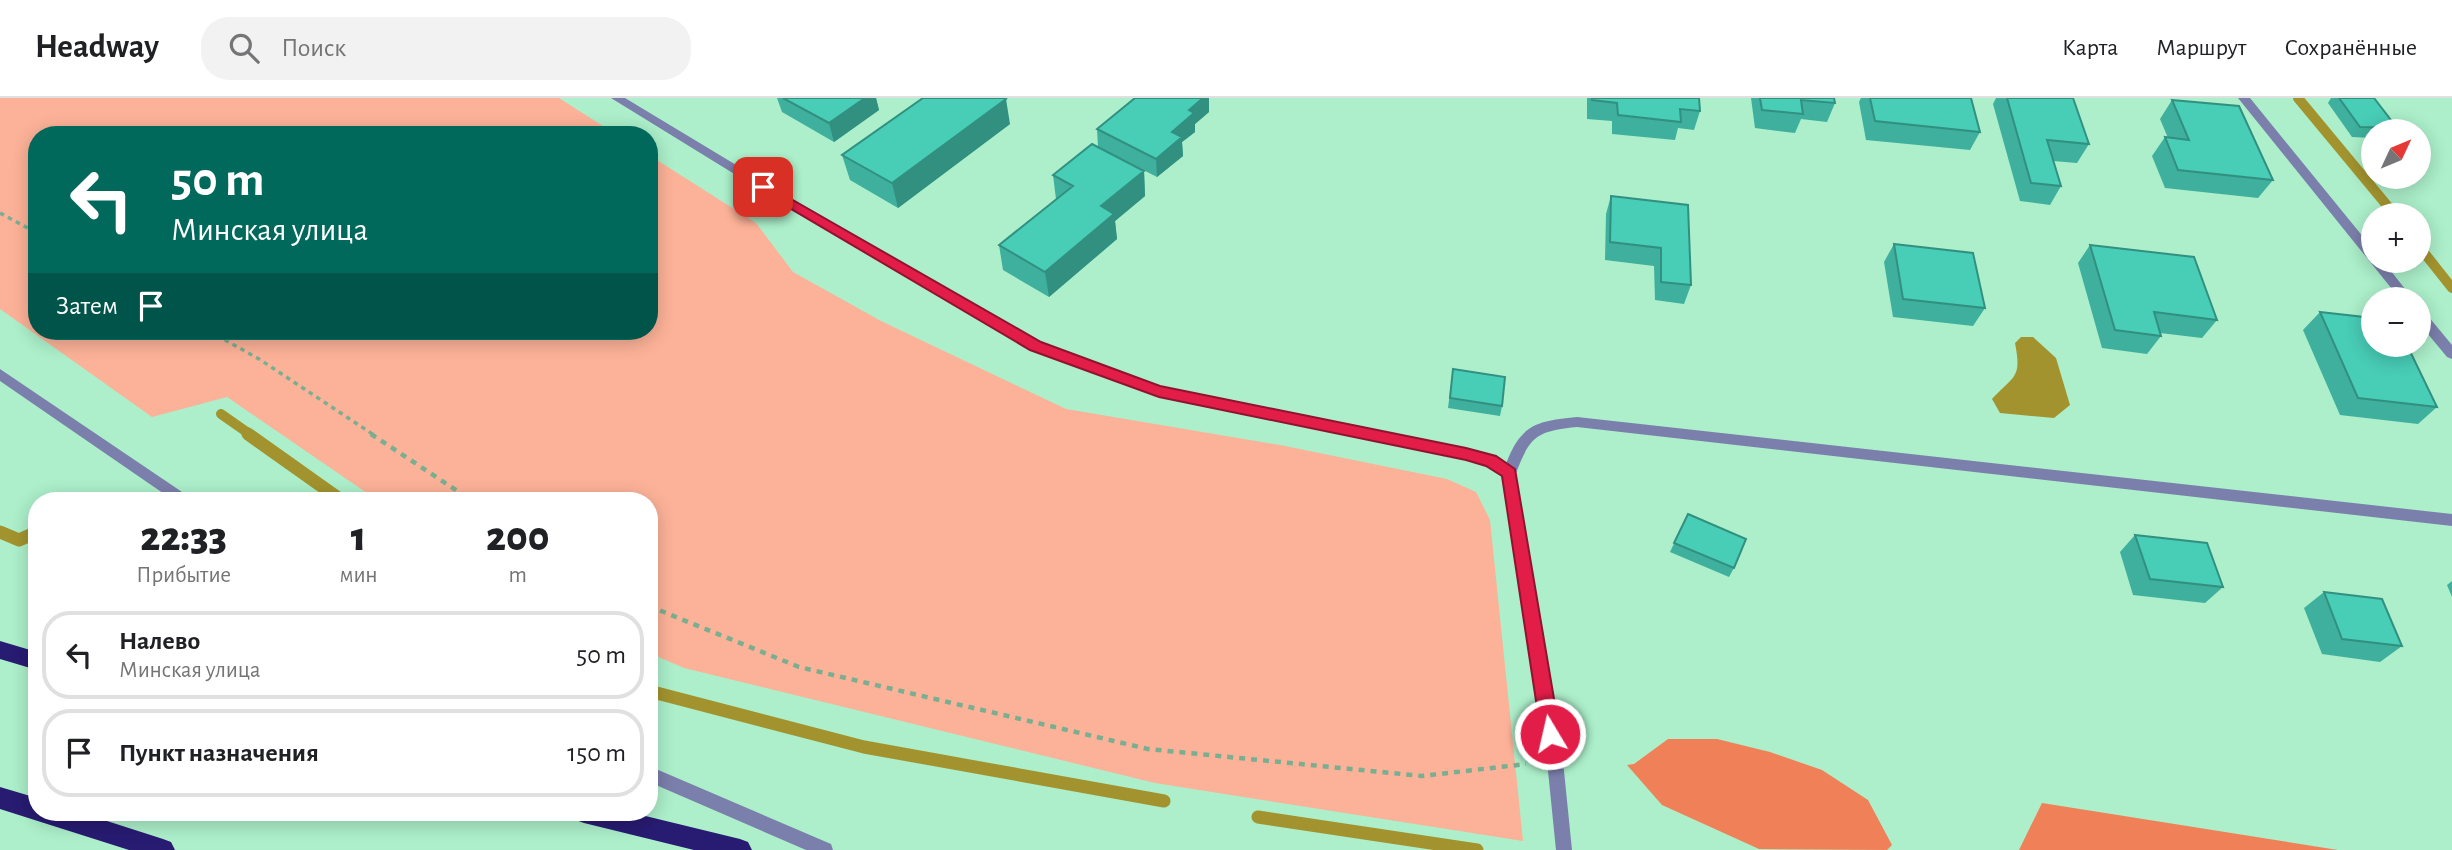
<!DOCTYPE html>
<html lang="ru">
<meta charset="utf-8">
<style>
body{margin:0;font-family:"Alegreya Sans",sans-serif;background:#f2f2f2;color:#202124;height:100vh;display:flex;flex-direction:column;font-size:26px;white-space:nowrap}
*{box-sizing:border-box;margin:0}
p{font-size:23px;color:#757577}
.icon{flex:none;width:38px;height:38px;fill:none;stroke:currentColor;stroke-width:2;stroke-linecap:round;stroke-linejoin:round}
.map{position:relative;flex:1;overflow:hidden}
.panel{position:absolute;left:28px;top:394px;width:630px;height:329px;display:flex;flex-direction:column;background:#fff;border-radius:28px;box-shadow:0 4px 18px #0003}
.panel>*{flex:none}
.top-card{position:absolute;left:28px;top:28px;width:630px;height:214px;border-radius:28px;box-shadow:0 4px 18px #0003;background:#00695c;color:#fff;overflow:hidden}
.needle{width:46px;rotate:46deg}
.controls{position:absolute;left:2361px;top:21px;display:grid;gap:14px}
.controls a{display:grid;place-items:center;width:70px;height:70px;border-radius:50%;background:#fff;box-shadow:0 4px 18px #0003;font-size:35px}
.pin{position:absolute;display:grid;place-items:center;width:60px;height:60px;color:#fff;margin:-30px;border-radius:14px;box-shadow:0 4px 10px #0006}
.me{position:absolute;width:77px;margin:-38px;rotate:351deg;stroke-linejoin:round;filter:drop-shadow(0 0 5px #0008)}
.turn{display:flex;align-items:center;gap:24px;height:147px;padding:0 28px;font-size:32px}
.turn .icon{width:91px;height:91px;stroke-width:2.5}
.turn b{display:block;font-size:49px;line-height:60px}
.then{display:flex;align-items:center;height:66px;padding:0 28px;background:#0003;gap:14px;font-size:26px}
.eta{display:flex;justify-content:space-evenly;align-items:center;height:119px;text-align:center}
.eta b{font-size:42px;font-weight:800;line-height:49px}
ul{padding:0;list-style:none}
li{display:flex;align-items:center;gap:21px;height:88px;margin:0 14px 10px;padding:0 14px;border:4px solid #e0e0e0;border-radius:28px}
li div{flex:1}
li b{display:block;font-size:26px}
li em{font-style:normal}
header{display:flex;align-items:center;gap:42px;box-sizing:border-box;height:98px;padding:0 35px;background:#fff;border-bottom:2px solid #e0e0e0}
header strong{font-size:33px}
nav{display:flex;gap:38px;margin-inline-start:auto;font-size:24px}
.search{width:490px;height:63px;background:#f2f2f2;display:flex;align-items:center;gap:18px;box-sizing:border-box;padding:0 24px;border-radius:28px;color:#757577;font-size:26px}
.map>svg:first-child{display:block}
.green{fill:#fcb298}
.forest{fill:#f08058}
.water{fill:#a3932f}
.lines{fill:none;stroke-linecap:round;stroke-linejoin:round}
.stream-far1{stroke:#a3932f;stroke-width:10}
.stream{stroke:#a3932f;stroke-width:13}
.path-far1{stroke:#7aae91;stroke-width:3.5;stroke-dasharray:4.5 4.5;stroke-linecap:butt}
.path{stroke:#7aae91;stroke-width:4.5;stroke-dasharray:6 6;stroke-linecap:butt}
.minor{fill:#7b7fab;fill-rule:evenodd}
.tertiary{fill:#7b7fab;fill-rule:evenodd}
.trunk{fill:#281b72;fill-rule:evenodd}
.wall{fill:#3eb09d}
.shaded-wall{fill:#329080}
.building{fill:#48cdb7;stroke:#329080;stroke-width:2}
.route{fill:#e11d48;stroke:#92132f;stroke-width:2}
</style>
<header>
<strong>Headway</strong>
<div class="search"><svg class="icon" aria-label="search" viewBox="0 0 24 24"><circle cx="10" cy="10" r="6"/><path d="M15 15l6 6"/></svg>Поиск</div>
<nav><a>Карта</a><a>Маршрут</a><a>Сохранённые</a></nav>
</header>
<div class="map">
<svg width="2452" height="752" viewBox="0 0 2452 752">
<rect width="100%" height="100%" fill="#acefca"/>
<!-- green -->
<path class="green" d="M0 0H559L617 37H37V233H649V57L756 125 793 174 881 223 1066 311 1280 347 1447 381 1476 394 1490 422 1523 743 1155 685 684 570 649 555V402H377L227 299 152 319 0 211Z"/>
<!-- forest -->
<path class="forest" d="M1668 641H1717L1770 654 1822 672 1868 702 1892 747 1887 752 1759 751 1662 707 1627 667 1634 666Z
M2042 705 2338 752H2019Z"/>
<!-- water -->
<path class="water" d="M2021 239H2033L2056 260 2070 307 2054 320 2000 315 1992 301C2014 277 2022 281 2015 245Z"/>
<g class="lines">
<!-- stream-far1 -->
<path class="stream-far1" d="M2298 0 2395 117
M2418 147 2452 190
M221 316 251 337"/>
<!-- stream -->
<path class="stream" d="M248 336 341 402
M0 434 19 442 37 434
M649 593 864 649 1164 703
M1258 719 1477 752"/>
<!-- path-far1 -->
<path class="path-far1" d="M0 115 37 135
M209 233 259 261 374 337"/>
<!-- path -->
<path class="path" d="M371 336 471 402
M649 508 799 569 1148 651 1422 678 1526 666"/>
<!-- minor -->
<path class="minor" d="M611 0H625L791 100 1041 245 1161 289 1466 351 1495 359 1506 366C1521 326 1537 323 1577 319L2452 416V428L1577 329C1537 333 1530 338 1516 375L1563 663 1572 752H1556L1547 663 1502 378 1486 367 1466 361 1159 299 1031 251 783 106Z
M2238 0H2250L2373 151V163H2383L2413 201H2400Z
M2418 211 2423 212 2452 247V261L2447 259 2418 224Z"/>
<!-- tertiary -->
<path class="tertiary" d="M0 271 188 398 190 402H173L0 283Z
M649 668 831 746 833 752H806L649 684Z"/>
<!-- trunk -->
<path class="trunk" d="M0 543 37 554V572L0 561Z
M0 689 37 700V714H79L163 741 171 744 175 752H129L0 711Z
M573 714H629L740 741 748 744 752 752H694L584 725 576 722Z"/>
</g>
<!-- wall -->
<path class="wall" d="M777 0H876L879 12 834 44 782 14Z
M1587 0H1699L1700 13 1694 32 1678 30 1675 42 1612 36V23L1587 21Z
M1751 0H1834L1835 5 1827 24 1801 21 1795 35 1755 30Z
M1861 0H1870L1980 34 1970 52 1866 42 1859 4Z
M1996 0H2073L2089 46 2077 65 2053 63 2061 88 2050 107 2020 103 1993 6Z
M2331 0H2374L2397 30 2394 33H2373V40L2352 39 2328 5Z
M2172 2 2273 82 2258 100 2165 90 2152 58 2165 39 2168 40 2160 21Z
M1209 14 1195 26V34L1182 44 1183 58 1157 79 1114 57 1144 73 1145 98 1115 123 1117 141 1049 199 1003 172 999 147 1056 101 1053 77 1098 49 1097 31Z
M1010 26 898 110 850 82 842 57Z
M1611 98 1688 107 1691 187 1684 206 1655 202 1654 168 1605 162 1606 116Z
M1894 146 1985 210 1973 228 1893 219 1884 164Z
M2090 147 2217 222 2202 240 2160 235 2161 238 2147 256 2102 250 2078 165Z
M2320 214 2437 309 2418 326 2340 317 2303 232Z
M1453 271 1502 308 1500 318 1448 310Z
M1688 416 1734 470 1729 479 1670 454Z
M2135 437 2223 489 2205 505 2133 497 2120 454Z
M2452 483V499L2447 487Z
M2324 494 2402 548 2380 564 2322 556 2304 510Z"/>
<!-- shaded-wall -->
<path class="shaded-wall" d="M865 0H876L879 12 834 44 829 25Z
M1203 0H1209V14L1195 26V34L1182 44 1183 58 1157 79 1156 61 1172 34 1189 12Z
M1006 1 1010 26 898 110 892 85Z
M1144 73 1145 98 1115 123 1117 141 1049 199 1045 174 1101 108Z"/>
<!-- building -->
<path class="building" d="M783 0H865L829 25Z
M923 0H1004L1006 1 892 85 842 57Z
M1135 0H1203L1189 12 1194 15 1172 34 1182 39 1156 61 1097 31Z
M1592 0H1699L1700 13 1680 11 1681 24 1618 17 1617 5 1592 2Z
M1760 0H1834L1835 5 1801 2 1803 16 1762 12Z
M1870 0H1971L1980 34 1875 23Z
M2007 0H2073L2089 46 2047 42 2061 88 2031 85Z
M2339 0H2374L2397 30 2360 29Z
M2172 2 2239 8 2273 82 2178 72 2165 39 2189 42Z
M1092 46 1144 73 1101 108 1114 116 1045 174 999 147 1073 88 1053 77Z
M1611 98 1688 107 1691 187 1661 184V150L1610 144Z
M1894 146 1973 155 1985 210 1903 201Z
M2090 147 2194 159 2217 222 2154 214 2161 238 2115 232Z
M2320 214 2373 220V247H2407L2437 309 2358 300Z
M1453 271 1505 279 1502 308 1450 300Z
M1688 416 1746 441 1734 470 1674 445Z
M2135 437 2207 445 2223 489 2150 481Z
M2324 494 2382 501 2402 548 2342 541Z"/>
<!-- route -->
<path class="route" d="M763 85 1041 244 1160 288 1466 350 1496 358 1515 371 1560 636 1557 642 1550 644 1544 642 1541 636 1502 378 1486 368 1466 362 1159 299 1030 252 759 92 757 89Z"/>
</svg>
<div class="controls">
<a><svg class="needle" viewBox="-14 -14 28 28"><path d="M0-13l5 13h-10z" fill="#e53935"/><path d="M0 13l5-13h-10z" fill="#757577"/></svg></a>
<a>+</a>
<a>−</a>
</div>
<div class="pin" style="left:763px;top:89px;background:#d93025"><svg class="icon" aria-label="arrive" viewBox="0 0 24 24"><path d="M6 21V4h12l-3 4 3 4H6"/></svg></div>
<svg class="me" style="left:1550px;top:636px" viewBox="-20 -20 40 40"><circle r="17" fill="#e11d48" stroke="#fff" stroke-width="3"/><path d="M0-11L8 9 0 5-8 9z" fill="#fff"/></svg>
<div class="top-card">
<div class="turn"><svg class="icon" aria-label="left" viewBox="0 0 24 24"><path d="M17 20v-9H6M10 6l-5 5 5 5"/></svg><div><b>50 m</b>Минская улица</div></div>
<div class="then">Затем<svg class="icon" aria-label="arrive" viewBox="0 0 24 24"><path d="M6 21V4h12l-3 4 3 4H6"/></svg></div>
</div>
<section class="panel">
<div class="eta">
<div><b>22:33</b><p>Прибытие</p></div>
<div><b>1</b><p>мин</p></div>
<div><b>200</b><p>m</p></div>
</div>
<ul>
<li><svg class="icon" aria-label="left" viewBox="0 0 24 24"><path d="M17 20v-9H6M10 6l-5 5 5 5"/></svg><div><b>Налево</b><p>Минская улица</p></div><em>50 m</em></li>
<li><svg class="icon" aria-label="arrive" viewBox="0 0 24 24"><path d="M6 21V4h12l-3 4 3 4H6"/></svg><div><b>Пункт назначения</b></div><em>150 m</em></li>
</ul>
</section>
</div>
